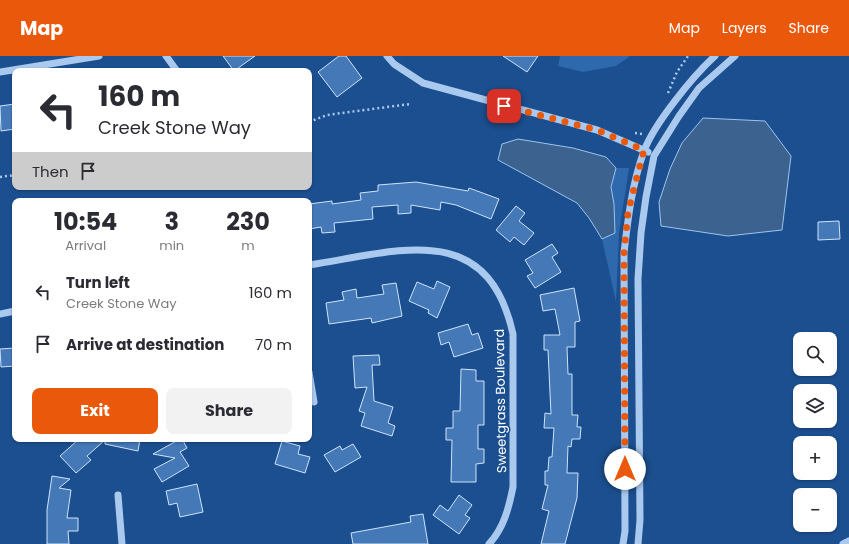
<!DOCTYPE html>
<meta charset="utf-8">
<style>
body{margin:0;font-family:Poppins,sans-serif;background:#f2f2f3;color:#2b2b33;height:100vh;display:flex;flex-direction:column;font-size:15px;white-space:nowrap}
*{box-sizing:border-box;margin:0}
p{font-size:13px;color:#7c7c81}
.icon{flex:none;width:22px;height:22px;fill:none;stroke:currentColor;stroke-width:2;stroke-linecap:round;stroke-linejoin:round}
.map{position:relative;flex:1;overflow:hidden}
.drawer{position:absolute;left:12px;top:142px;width:300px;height:244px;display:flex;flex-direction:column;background:#fff;border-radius:8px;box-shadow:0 1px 3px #0004}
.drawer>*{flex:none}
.guide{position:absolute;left:12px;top:12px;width:300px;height:122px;border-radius:8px;box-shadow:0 1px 3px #0004;background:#fff;color:#2b2b33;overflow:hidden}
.controls{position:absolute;left:793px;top:276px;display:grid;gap:8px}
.controls a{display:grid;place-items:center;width:44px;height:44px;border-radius:8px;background:#fff;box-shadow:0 1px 3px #0004;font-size:20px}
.pin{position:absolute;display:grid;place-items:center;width:34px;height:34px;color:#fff;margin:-17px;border-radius:8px;box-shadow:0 2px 6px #0006}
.me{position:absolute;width:44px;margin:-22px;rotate:0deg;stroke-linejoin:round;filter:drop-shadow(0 0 3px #0008)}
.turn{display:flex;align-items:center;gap:14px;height:84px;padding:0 20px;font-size:18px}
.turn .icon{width:52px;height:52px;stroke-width:2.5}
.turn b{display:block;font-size:28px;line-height:34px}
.then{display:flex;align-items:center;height:38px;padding:0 20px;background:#0003;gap:8px;font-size:15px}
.eta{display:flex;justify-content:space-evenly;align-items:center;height:68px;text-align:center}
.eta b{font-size:24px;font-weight:700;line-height:28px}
.button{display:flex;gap:8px;margin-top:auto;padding:8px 20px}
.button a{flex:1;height:46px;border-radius:8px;background:#ea580c;color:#fff;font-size:16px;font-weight:700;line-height:46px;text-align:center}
.button a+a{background:#f2f2f3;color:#2b2b33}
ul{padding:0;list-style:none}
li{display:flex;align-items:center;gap:12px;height:52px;padding:0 20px}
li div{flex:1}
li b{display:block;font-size:15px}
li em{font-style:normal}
header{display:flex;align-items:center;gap:24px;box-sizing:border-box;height:56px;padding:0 20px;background:#ea580c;color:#fff}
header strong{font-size:19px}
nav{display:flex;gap:22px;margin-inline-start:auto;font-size:14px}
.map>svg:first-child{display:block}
.green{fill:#2e69ad}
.water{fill:#3c6290;stroke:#9cc4f0}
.building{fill:#4478b7;stroke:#cfe3fa}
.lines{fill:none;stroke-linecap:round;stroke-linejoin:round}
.path{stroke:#a9c9ee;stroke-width:2.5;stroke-dasharray:2 3;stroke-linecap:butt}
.minor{stroke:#a9c9ee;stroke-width:7}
.route{stroke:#ea580c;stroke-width:7;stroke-dasharray:0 12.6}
.labels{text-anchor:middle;stroke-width:3;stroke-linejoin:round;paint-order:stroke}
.street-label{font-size:13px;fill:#fff;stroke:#1b4f8f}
</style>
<header>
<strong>Map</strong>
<nav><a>Map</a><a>Layers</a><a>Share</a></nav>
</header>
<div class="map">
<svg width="849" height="488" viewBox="0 0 849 488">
<rect width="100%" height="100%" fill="#1b4f8f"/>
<!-- green -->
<path class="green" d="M560 0H630L616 10 583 16 558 10Z
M616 112H629L619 177 616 246 602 183 615 177 614 148 611 131Z"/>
<!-- water -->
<path class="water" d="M703 62 765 65 791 100 782 174 728 180 661 170 659 146 670 113 682 87Z
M518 83 573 92 606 101 616 112 611 131 614 148 615 177 602 183 589 162 577 147 498 104 502 88Z"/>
<!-- building -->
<path class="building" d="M223 0H255L234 15Z
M339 0H346L362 22 337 41 318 16Z
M503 0H538L527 16Z
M15 48V73L1 75 0 50Z
M416 126 468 135 469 132 499 143 491 163 456 149 441 146 440 154 411 149V157L398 158V149L372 151 373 163 334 167 335 176 322 177 321 171 309 173V148L332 145V148L361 144 360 137 378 135V129Z
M516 150 525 157 519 165 534 177 524 189 514 181 510 186 496 174Z
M839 165 840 183 818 184V166Z
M552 188 558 197 552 201 561 216 535 232 527 220 533 217 525 204Z
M437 225 450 231 437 262 428 257 429 254 409 245 417 226 434 233Z
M396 227 402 260 372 267 371 262 329 268 326 247 344 244 342 236 356 233 357 242 384 238 382 229Z
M574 232 580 265 575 266V291H567L568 318H572V359H578L577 371H581L580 383H572L571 391 568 390 567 417H578L577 442 565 488H541L549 455 542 453 548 429H545V415H548L549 401H552L554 372H544L545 357 551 358 548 294H544V279H560L555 253 543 255 540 239Z
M468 268 472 279 478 277 483 292 454 301 449 286 441 289 438 277Z
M15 292V310L1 311 0 293Z
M379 299 380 309H372L374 345 393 351 388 367 395 370 392 380 361 370 365 357 359 355 367 331 355 332 353 300Z
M461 313 476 314V325H484V369H478V393H484V407L476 408V426H451L452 384H446V372H453V355H460Z
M79 383H140L138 395 105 388V384L87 400 91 404 76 417 60 400Z
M180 383H182L187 392 180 396 189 410 162 426 154 413 175 402 153 398Z
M282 385 300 390 298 398 310 401 305 417 275 408Z
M353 388 361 401 335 416 324 399 340 390 342 394Z
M52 420 70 423 59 432 71 434 67 462H78V475H68L69 488H47V454Z
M197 428 203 456 180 461 177 447 169 449 166 435Z
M459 439 472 449 465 459 470 462 459 478 433 459 440 449 448 455Z
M423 458 428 488H353L351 477 411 466 410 460Z"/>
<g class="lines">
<!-- path -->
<path class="path" d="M668 37 677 16 688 0
M309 66 327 59 410 48
M635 77 642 78
M0 121 15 119"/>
<!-- minor -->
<path class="minor" d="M166 0 177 15
M387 0 394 8 423 27 597 74 648 96
M0 16 99 0
M309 209C396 196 487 161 513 278V431C509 451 504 472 489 488
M0 258 15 255
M309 316 314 346
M118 439 122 488
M623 488 625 475 624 197C628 162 632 128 644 95 654 68 693 20 715 0
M638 488 640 464 638 223 641 177 646 141 654 100 679 60 699 32 735 0
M843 488 849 485"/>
</g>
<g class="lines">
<!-- route -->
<path class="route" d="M504 50 597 74 644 94 628 156 624 197 625 413"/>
</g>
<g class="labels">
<!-- street labels -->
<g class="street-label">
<text transform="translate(500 345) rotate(-91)" y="5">Sweetgrass Boulevard</text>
</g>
</g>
</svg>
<div class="controls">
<a><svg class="icon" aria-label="search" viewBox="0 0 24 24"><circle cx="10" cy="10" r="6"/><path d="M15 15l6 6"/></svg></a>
<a><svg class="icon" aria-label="layers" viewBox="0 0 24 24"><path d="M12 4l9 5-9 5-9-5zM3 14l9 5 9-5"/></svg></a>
<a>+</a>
<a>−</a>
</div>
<div class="pin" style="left:504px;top:50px;background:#d93025"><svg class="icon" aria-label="arrive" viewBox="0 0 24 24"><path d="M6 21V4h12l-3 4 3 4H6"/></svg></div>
<svg class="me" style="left:625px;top:413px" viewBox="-20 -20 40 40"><circle r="19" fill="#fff"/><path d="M0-13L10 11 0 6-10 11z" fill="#ea580c"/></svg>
<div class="guide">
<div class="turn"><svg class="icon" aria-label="left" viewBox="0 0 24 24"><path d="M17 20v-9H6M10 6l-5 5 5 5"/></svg><div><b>160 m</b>Creek Stone Way</div></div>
<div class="then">Then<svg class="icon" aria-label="arrive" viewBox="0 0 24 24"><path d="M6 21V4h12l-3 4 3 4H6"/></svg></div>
</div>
<section class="drawer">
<div class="eta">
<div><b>10:54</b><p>Arrival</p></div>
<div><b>3</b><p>min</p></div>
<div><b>230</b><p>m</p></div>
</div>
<ul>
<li><svg class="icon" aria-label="left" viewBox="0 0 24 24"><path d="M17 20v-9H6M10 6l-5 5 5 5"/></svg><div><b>Turn left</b><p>Creek Stone Way</p></div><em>160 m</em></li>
<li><svg class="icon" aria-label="arrive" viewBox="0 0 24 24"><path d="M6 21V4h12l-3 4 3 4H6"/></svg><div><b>Arrive at destination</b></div><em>70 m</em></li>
</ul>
<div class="button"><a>Exit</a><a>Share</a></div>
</section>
</div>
